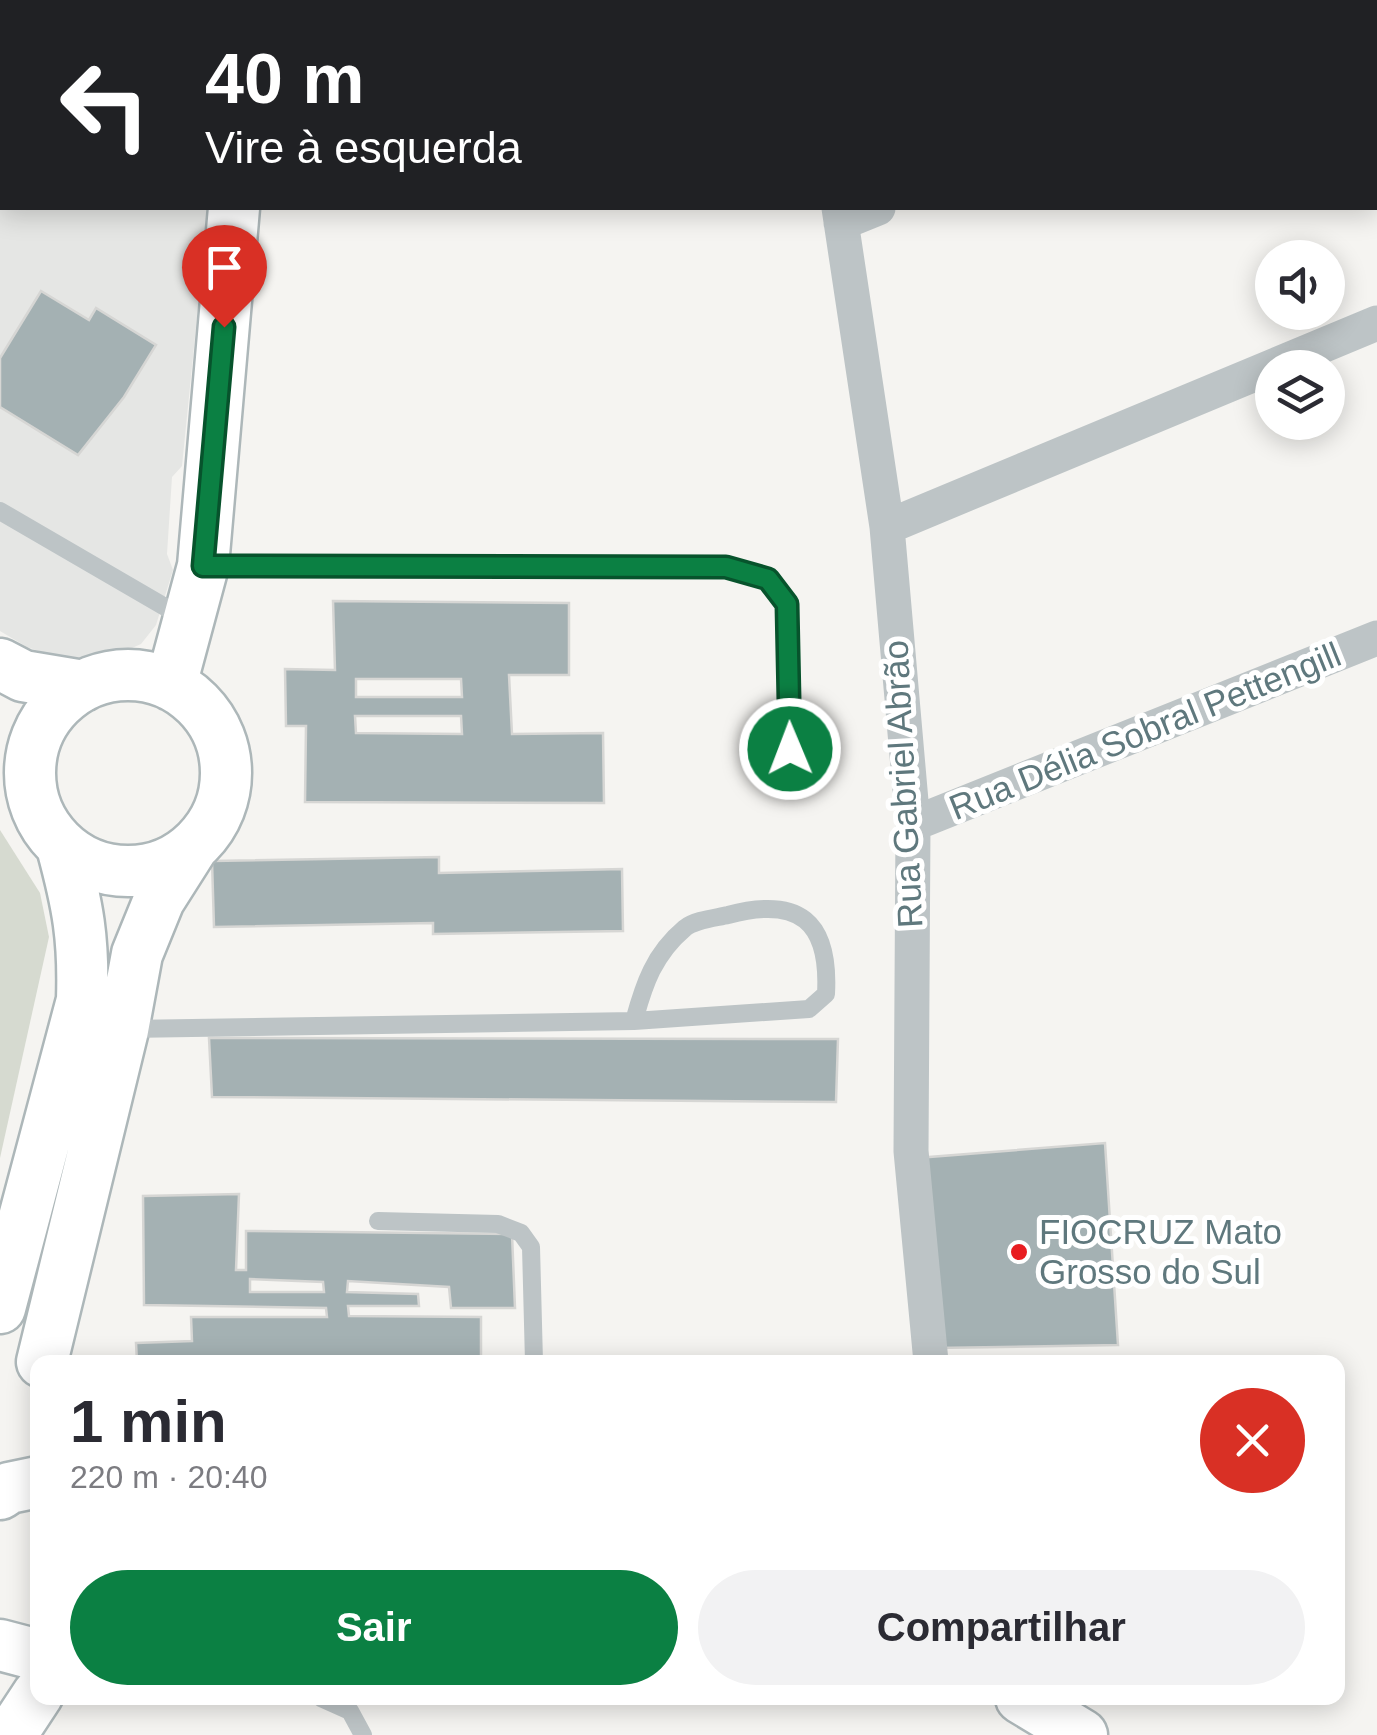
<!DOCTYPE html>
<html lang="pt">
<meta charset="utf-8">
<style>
body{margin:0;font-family:Helvetica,sans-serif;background:#f2f2f3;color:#2b2b33;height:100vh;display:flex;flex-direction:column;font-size:38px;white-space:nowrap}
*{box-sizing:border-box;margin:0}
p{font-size:32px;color:#7c7c81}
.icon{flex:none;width:55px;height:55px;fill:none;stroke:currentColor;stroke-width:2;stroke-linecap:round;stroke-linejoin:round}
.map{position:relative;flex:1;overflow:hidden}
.details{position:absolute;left:30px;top:1355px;width:1315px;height:350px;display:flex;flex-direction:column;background:#fff;border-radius:20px;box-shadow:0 5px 25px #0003}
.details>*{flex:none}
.guide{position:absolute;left:0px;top:0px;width:1378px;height:210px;box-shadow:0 5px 25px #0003;background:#202124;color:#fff;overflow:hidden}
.buttons{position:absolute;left:1255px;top:240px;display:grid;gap:20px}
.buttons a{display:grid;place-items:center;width:90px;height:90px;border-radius:50%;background:#fff;box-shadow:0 5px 25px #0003;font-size:50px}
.pin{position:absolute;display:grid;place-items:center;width:85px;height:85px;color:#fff;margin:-102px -42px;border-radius:50% 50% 50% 0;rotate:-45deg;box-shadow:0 0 10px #0007}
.pin .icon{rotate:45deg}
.me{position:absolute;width:110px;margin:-55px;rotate:359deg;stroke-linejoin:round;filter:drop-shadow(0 0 8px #0008)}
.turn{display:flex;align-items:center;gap:35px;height:210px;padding:0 40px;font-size:45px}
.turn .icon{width:130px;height:130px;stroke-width:2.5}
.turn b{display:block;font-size:70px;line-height:85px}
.round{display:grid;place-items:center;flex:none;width:105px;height:105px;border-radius:52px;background:#f2f2f3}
.summary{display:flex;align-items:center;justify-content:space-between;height:170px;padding:0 40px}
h1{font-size:60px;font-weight:700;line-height:75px}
.primary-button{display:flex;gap:20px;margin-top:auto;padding:20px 40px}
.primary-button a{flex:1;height:115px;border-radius:60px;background:#0b8043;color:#fff;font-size:40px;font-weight:700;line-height:115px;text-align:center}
.primary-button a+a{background:#f2f2f3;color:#2b2b33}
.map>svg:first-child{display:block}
.built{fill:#e5e6e4}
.green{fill:#d6dad0}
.building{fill:#a4b1b3;stroke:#d6d6d4;stroke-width:2.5;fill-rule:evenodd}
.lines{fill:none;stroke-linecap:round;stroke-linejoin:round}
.secondary-casing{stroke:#adb7b9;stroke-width:55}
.lane{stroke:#bdc4c6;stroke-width:18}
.street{stroke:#bdc4c6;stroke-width:35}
.secondary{stroke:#fff;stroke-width:50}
.route-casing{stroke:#07532c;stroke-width:25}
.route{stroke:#0b8043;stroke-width:18}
.poi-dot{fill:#e81d21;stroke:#fff;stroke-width:4}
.labels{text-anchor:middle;stroke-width:10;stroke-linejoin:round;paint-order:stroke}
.street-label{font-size:35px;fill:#5f787d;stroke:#fff}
.poi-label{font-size:35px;fill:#5f787d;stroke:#fff;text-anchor:start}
</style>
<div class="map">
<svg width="1377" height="1735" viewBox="0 0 1377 1735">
<rect width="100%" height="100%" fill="#f5f4f1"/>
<!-- built -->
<path class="built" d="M0 0H228L2 2V208H208L182 466 172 477 167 554 173 570 156 625 141 644 103 661 65 660 27 647 0 631Z"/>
<!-- green -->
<path class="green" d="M0 830 40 893 49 937 0 1158Z"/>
<!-- building -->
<path class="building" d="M41 291 89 320 96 308 156 345 124 397 78 455 0 407V358Z
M333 601 569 603V675H509L512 734 603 733 604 803 305 802 306 726H286L285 669 335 670ZM356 679H461L462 697H356ZM355 716H461L462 734 356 733Z
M439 857V873L622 869 623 931 433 934V923L214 927 212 861Z
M209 1038 838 1039 836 1102 212 1097Z
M1105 1143 1118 1345 935 1348 917 1158Z
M239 1194 236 1270H246V1231L512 1234 515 1308H451L449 1287 348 1281 347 1292 418 1294 419 1306H348L349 1316 481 1317V1362H137L136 1343 192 1341 191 1317H327L326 1308 144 1305 143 1196ZM250 1279 323 1282 324 1292H250Z"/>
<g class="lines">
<!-- secondary casing -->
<g class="secondary-casing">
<path id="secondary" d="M254 2V0
M0 664 23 676 83 686
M30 773a98 98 0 1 1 196 0a98 98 0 1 1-196 0Z
M171 685 203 566 234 208
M0 1308 82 1000C84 939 78 906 62 847
M42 1362 123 1030 137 954 159 900 192 848
M0 1494 9 1488 38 1482
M0 1645 38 1655
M1021 1698 1082 1735
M11 1735 38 1694"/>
</g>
<!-- lane -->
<path class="lane" d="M135 2 136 0
M0 106 2 105
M0 511 184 618
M208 566 726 567 768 579 787 604 790 786
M128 1029 634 1021 809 1009 826 994C830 921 799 896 728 915 715 918 695 920 685 928 654 954 644 984 634 1021
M378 1221 498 1224 521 1233 531 1247 534 1362
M321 1698 350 1711 363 1735"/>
<!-- street -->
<path class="street" d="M809 0V2
M1373 2 1377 1
M839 208 887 527 913 824 911 1151 931 1362
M841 223 878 208
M887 527 1377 323
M913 824 1377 638"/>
<!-- secondary -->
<use href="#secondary" class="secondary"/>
</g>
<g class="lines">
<!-- route casing -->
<g class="route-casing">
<path id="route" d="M224 327 203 566 726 567 768 579 787 604 790 749"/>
</g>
<!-- route -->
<use href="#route" class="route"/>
</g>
<!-- markers -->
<circle class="poi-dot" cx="1019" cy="1252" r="10"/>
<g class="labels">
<!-- street labels -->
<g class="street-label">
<text transform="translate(1145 731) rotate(-22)" y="12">Rua Délia Sobral Pettengill</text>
<text transform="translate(903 784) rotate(-93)" y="12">Rua Gabriel Abrão</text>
</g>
<!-- poi labels -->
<g class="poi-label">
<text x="1039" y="1244">FIOCRUZ Mato<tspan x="1039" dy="40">Grosso do Sul</tspan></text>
</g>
</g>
</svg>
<div class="buttons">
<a><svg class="icon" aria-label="sound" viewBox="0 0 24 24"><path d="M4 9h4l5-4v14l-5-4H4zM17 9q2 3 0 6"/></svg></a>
<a><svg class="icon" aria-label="layers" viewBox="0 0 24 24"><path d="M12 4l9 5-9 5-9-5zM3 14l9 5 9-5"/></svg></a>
</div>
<div class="pin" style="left:224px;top:327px;background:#d93025"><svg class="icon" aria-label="arrive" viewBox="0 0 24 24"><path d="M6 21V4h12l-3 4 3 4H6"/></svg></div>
<svg class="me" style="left:790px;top:749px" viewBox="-20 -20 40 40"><circle r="17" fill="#0b8043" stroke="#fff" stroke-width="3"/><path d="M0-11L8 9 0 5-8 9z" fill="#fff"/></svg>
<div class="guide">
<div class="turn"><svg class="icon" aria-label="left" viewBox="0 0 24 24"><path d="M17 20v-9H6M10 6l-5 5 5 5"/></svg><div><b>40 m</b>Vire à esquerda</div></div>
</div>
<section class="details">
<div class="summary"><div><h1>1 min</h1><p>220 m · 20:40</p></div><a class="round" style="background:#d93025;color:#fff"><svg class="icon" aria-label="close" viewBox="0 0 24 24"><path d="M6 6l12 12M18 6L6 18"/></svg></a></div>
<div class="primary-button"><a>Sair</a><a>Compartilhar</a></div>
</section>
</div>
